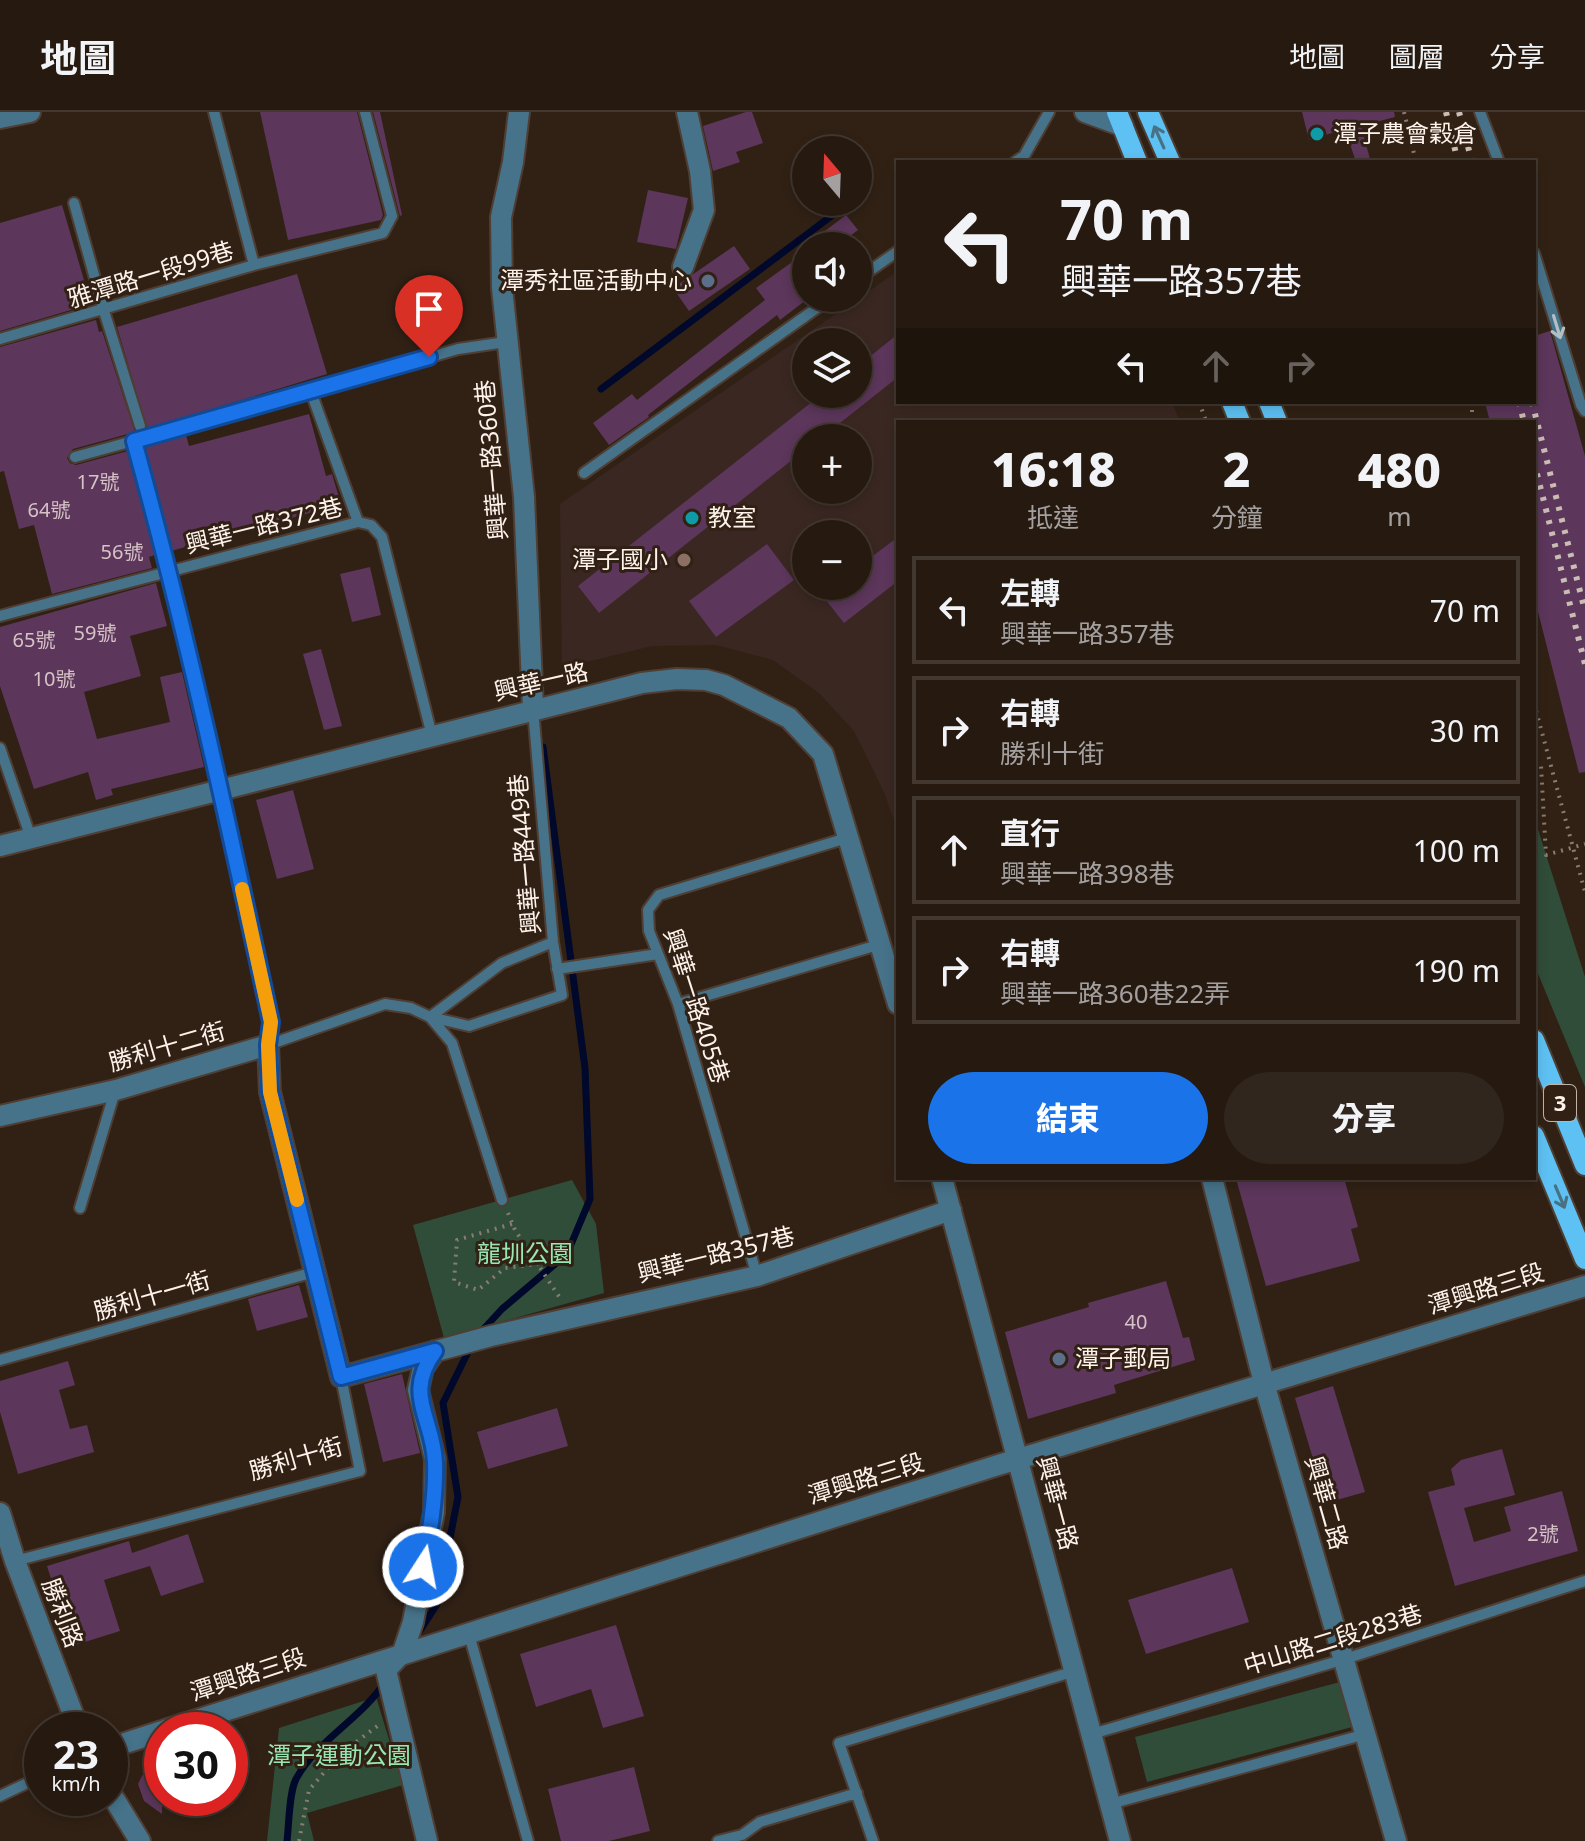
<!DOCTYPE html>
<html lang="zh-TW">
<meta charset="utf-8">
<style>
body{margin:0;font-family:"Noto Sans","Noto Sans TC",sans-serif;background:#31261e;color:#f1f3f6;height:100vh;display:flex;flex-direction:column;font-size:30px;white-space:nowrap}
*{box-sizing:border-box;margin:0}
p{font-size:26px;color:#a3a09f}
.icon{flex:none;width:44px;height:44px;fill:none;stroke:currentColor;stroke-width:2;stroke-linecap:round;stroke-linejoin:round}
.map{position:relative;flex:1;overflow:hidden}
.sheet{position:absolute;left:896px;top:308px;width:640px;height:760px;display:flex;flex-direction:column;background:#251910;border-radius:0px;box-shadow:0 4px 12px #0003,0 0 0 2px #423830}
.sheet>*{flex:none}
.guide{position:absolute;left:896px;top:48px;width:640px;height:244px;border-radius:0px;box-shadow:0 4px 12px #0003,0 0 0 2px #423830;background:#251910;color:#f1f3f6;overflow:hidden}
.needle{width:52px;rotate:341deg}
.controls{position:absolute;left:792px;top:24px;display:grid;gap:16px}
.controls a{display:grid;place-items:center;width:80px;height:80px;border-radius:50%;background:#251910;box-shadow:0 4px 12px #0003,0 0 0 2px #423830;font-size:40px}
.speed{position:absolute;left:24px;top:1600px;display:flex;gap:16px;font-size:40px;font-weight:700;text-align:center}
.speed>*{display:grid;place-content:center;width:104px;height:104px;border-radius:50%;background:#251910;box-shadow:0 4px 12px #0003,0 0 0 2px #423830;line-height:1}
.speed small{font-size:20px;font-weight:400}
.speed .limit{border:12px solid #d22;background:#fff;color:#111}
.pin{position:absolute;display:grid;place-items:center;width:68px;height:68px;color:#fff;margin:-82px -34px;border-radius:50% 50% 50% 0;rotate:-45deg;box-shadow:0 0 8px #0007}
.pin .icon{rotate:45deg}
.me{position:absolute;width:88px;margin:-44px;rotate:11deg;stroke-linejoin:round;filter:drop-shadow(0 0 6px #0008)}
.turn{display:flex;align-items:center;gap:28px;height:168px;padding:0 32px;font-size:36px}
.turn .icon{width:104px;height:104px;stroke-width:2.5}
.turn b{display:block;font-size:56px;line-height:68px}
.lanes{display:flex;align-items:center;height:76px;padding:0 32px;background:#0003;justify-content:center;gap:40px;direction:ltr}
.lanes .off{opacity:.35}
.eta{display:flex;justify-content:space-evenly;align-items:center;height:136px;text-align:center}
.eta b{font-size:48px;font-weight:800;line-height:56px}
.button{display:flex;gap:16px;margin-top:auto;padding:16px 32px}
.button a{flex:1;height:92px;border-radius:48px;background:#1a73e8;color:#fff;font-size:32px;font-weight:800;line-height:92px;text-align:center}
.button a+a{background:#31261e;color:#f1f3f6}
ul{padding:0;list-style:none}
li{display:flex;align-items:center;gap:24px;height:108px;margin:0 16px 12px;padding:0 16px;border:4px solid #423830;border-radius:0px}
li div{flex:1}
li b{display:block;font-size:30px}
li em{font-style:normal}
header{display:flex;align-items:center;gap:48px;box-sizing:border-box;height:112px;padding:0 40px;background:#251910;border-bottom:2px solid #423830}
header strong{font-size:38px}
nav{display:flex;gap:44px;margin-inline-start:auto;font-size:28px}
.map>svg:first-child{display:block}
.education{fill:#3a2722;fill-rule:evenodd}
.green{fill:#304d39}
.lines{fill:none;stroke-linecap:round;stroke-linejoin:round}
.stream{stroke:#00082b;stroke-width:7}
.building{fill:#5c365b}
.service-casing{stroke:#4e3e33;stroke-width:14}
.minor-casing{stroke:#4e3e33;stroke-width:24}
.tertiary-casing{stroke:#4e3e33;stroke-width:24}
.primary-casing{stroke:#4e3e33;stroke-width:24}
.path{stroke:#8a7c72;stroke-width:4;stroke-dasharray:2 6;stroke-linecap:butt}
.service{stroke:#46738a;stroke-width:10}
.minor{stroke:#46738a;stroke-width:20}
.tertiary{stroke:#46738a;stroke-width:20}
.primary{stroke:#5ec1f3;stroke-width:20}
.rail{stroke:#cabdb4;stroke-width:6;stroke-dasharray:4 8;stroke-linecap:butt}
.oneway{stroke:#487184}
.oneway2{stroke:#b4bfc4}
.route-casing{stroke:#114b97;stroke-width:20}
.route{stroke:#1a73e8;stroke-width:14}
.slow{stroke:#f59e0b;stroke-width:14}
.culture-dot{fill:#0f9aa8;stroke:#312115;stroke-width:3}
.service-dot{fill:#5c6f8a;stroke:#312115;stroke-width:3}
.education-dot{fill:#8d6e63;stroke:#312115;stroke-width:3}
.labels{text-anchor:middle;stroke-width:6;stroke-linejoin:round;paint-order:stroke}
.number-label{font-size:20px;fill:#d6c3c6}
.shield{fill:#312115;stroke:#c0b3aa;stroke-width:2}
.shield-label{font-size:22px;font-weight:bold;fill:#fef2ea}
.poi-label{font-size:24px;fill:#fef2ea;stroke:#312115;text-anchor:start}
.street-label{font-size:24px;fill:#fef2ea;stroke:#312115}
.park-label{font-size:24px;fill:#98e6b0;stroke:#312115}
</style>
<header>
<strong>地圖</strong>
<nav><a>地圖</a><a>圖層</a><a>分享</a></nav>
</header>
<div class="map">
<svg width="1585" height="1729" viewBox="0 0 1585 1729">
<rect width="100%" height="100%" fill="#312115"/>
<!-- education -->
<path class="education" d="M898 159V290H1172L1180 310H898V719L884 680 854 619 819 581 773 548 716 533 652 534 562 556 560 392ZM806 230H858V282H806ZM806 326H858V378H806ZM806 422H858V474H806Z"/>
<!-- green -->
<path class="green" d="M1534 705 1585 865V975L1534 852Z
M572 1068 596 1112 604 1181 444 1226 413 1113Z
M1340 1570 1352 1615 1147 1670 1135 1625Z
M376 1585 403 1673 307 1701 314 1729H267L279 1616Z"/>
<g class="lines">
<!-- stream -->
<path class="stream" d="M601 277 834 102
M479 1222 502 1197 567 1142 590 1087 585 956 543 635
M417 1523 437 1492 458 1385 443 1291 470 1236
M287 1729C289 1713 289 1680 296 1667 317 1628 361 1607 385 1570"/>
</g>
<!-- building -->
<path class="building" d="M260 0H357L383 103 381 108 288 128Z
M373 0H380L402 103 400 104Z
M746 0H752L763 31 736 40 740 50 713 59 703 14Z
M1302 0H1394L1395 5 1361 14 1370 47 1356 50 1345 17 1309 28Z
M648 78 688 86 676 137 637 130Z
M62 93 91 192 0 219V111Z
M846 103 858 118 837 134H805Z
M734 134 750 157 689 199 673 176Z
M806 140V188L780 208 777 203 648 303 649 305 609 333 593 311 632 282 637 288 765 188 756 176Z
M297 162 327 262 147 317 117 215Z
M96 208 99 220 102 219 135 320 73 337 67 346 70 351 76 353 128 339 155 443 149 445 152 456 52 482 34 413 19 417 4 359 0 360V235Z
M1550 219 1585 344V660L1579 661 1534 484V310H1490L1485 290H1534V224Z
M898 222V265L821 326H806V337L599 501 578 474 822 282H858V254Z
M309 302 326 364 332 362 344 402 316 410 313 400 171 439 144 334 186 323 189 334Z
M898 425V469L844 511 822 483 834 474H858V455Z
M767 432 794 468 716 525 689 489Z
M370 455 381 503 352 510 340 462Z
M156 471 167 514 130 524 141 564 84 580 97 627 170 610 160 565 182 560 204 655 111 677 113 683 96 688 88 660 34 677 0 574V515Z
M321 537 342 614 324 618 303 542Z
M293 678 314 757 277 767 256 688Z
M1252 1066H1344L1358 1115 1351 1117 1360 1149 1266 1174 1237 1070Z
M1166 1169 1183 1226 1189 1225 1195 1248 1114 1273 1116 1281 1028 1307 1005 1220 1089 1195 1088 1191Z
M299 1173 308 1205 257 1219 248 1187Z
M68 1249 75 1273 59 1278 70 1317 87 1313 94 1340 18 1362 0 1300V1269Z
M402 1262 420 1341 383 1350 364 1272Z
M1333 1274 1365 1380 1326 1391 1295 1286Z
M557 1296 568 1334 488 1357 477 1320Z
M1502 1337 1515 1383 1464 1396 1474 1430 1511 1419 1504 1395 1562 1379 1578 1439 1455 1474 1428 1380 1455 1373 1451 1357 1461 1348Z
M188 1422 204 1470 161 1484 150 1454 104 1468 120 1519 72 1534 47 1454 129 1429 132 1441Z
M1232 1456 1249 1510 1146 1542 1128 1488Z
M616 1513 644 1604 603 1616 591 1577 536 1595 520 1542Z
M162 1647V1702L144 1689 138 1672 146 1656Z
M634 1655 650 1719 609 1729H561L548 1677Z"/>
<g class="lines">
<!-- service casing -->
<g class="service-casing">
<path id="service" d="M1480 0 1499 50
M1015 50 1024 44 1049 0
M74 91 104 199 140 314
M1534 141 1581 293 1585 299
M254 153 383 121 392 104 365 0
M858 167 898 139
M0 227 254 153 214 0
M311 280 358 410
M134 329C186 521 229 715 271 910L268 933 385 892 411 896 430 905 452 931 502 1088
M75 345 311 280 458 237 506 230
M584 361 831 186
M0 504 358 410 371 413 382 425 432 624
M0 636 31 726
M557 857 658 842
M678 892 871 835
M430 905 469 914 562 883 553 830 533 597
M430 905 502 851 553 830
M80 1096 115 979
M757 1164 678 892 649 819 648 798 659 783 850 725
M0 1248 314 1160
M15 1449 360 1359 341 1265
M468 1519 528 1729
M1092 1622 1345 1547 1585 1469
M0 1684 42 1664
M1110 1692 1366 1622
M718 1729 742 1723 760 1710 857 1681
M873 1729 839 1631 1075 1559"/>
</g>
<!-- minor casing -->
<g class="minor-casing">
<path id="minor" d="M1085 0 1123 14
M683 155 704 98 700 59 687 0
M0 1004 116 978 268 933 270 980 341 1265 491 1224 757 1164 951 1098
M1212 1066 1264 1271 1396 1729
M427 1729 386 1558 403 1540 413 1510 434 1400 435 1347 418 1278 423 1256 435 1239"/>
</g>
<!-- tertiary casing -->
<g class="tertiary-casing">
<path id="tertiary" d="M519 0 513 50 501 105 502 176 524 385 533 597
M0 6 30 0
M0 734 642 571 677 567 706 568 724 573 789 606 823 642 898 892
M942 1066 1120 1729
M0 1401 15 1449 79 1618
M165 1618 995 1354 1585 1174
M110 1636 162 1619
M110 1680 140 1729"/>
</g>
<!-- primary casing -->
<g class="primary-casing">
<path id="primary" d="M1117 0 1137 50
M1148 0 1170 50
M1232 290 1240 310
M1269 290 1277 310
M1534 928 1585 1053
M1534 1024 1585 1147"/>
</g>
<!-- path -->
<path class="path" d="M1404 0 1416 50
M1199 290 1206 309
M1472 290V310
M1534 591 1585 780
M1534 656 1541 654 1546 743 1585 732
M508 1101 515 1118 562 1189
M512 1112 457 1128 454 1170 478 1178 505 1156 538 1152
M299 1729 309 1678 339 1643 380 1612"/>
<!-- service -->
<use href="#service" class="service"/>
<!-- minor -->
<use href="#minor" class="minor"/>
<!-- tertiary -->
<use href="#tertiary" class="tertiary"/>
<!-- primary -->
<use href="#primary" class="primary"/>
<!-- rail -->
<path class="rail" d="M1446 0 1458 50
M1459 0 1472 50
M1519 290 1524 310
M1532 290 1585 499
M1534 350 1585 552"/>
</g>
<!-- one-way arrows -->
<defs><path id="oneway-shaft" d="M-6 0H5M1.5-3L5.5 0L1.5 3" fill="none" stroke-width="1.6" stroke-linecap="round" stroke-linejoin="round" transform="scale(2)"/></defs>
<g class="oneway">
<use href="#oneway-shaft" transform="translate(1159 25) rotate(-114)"/>
<use href="#oneway-shaft" transform="translate(1560 1085) rotate(67)"/>
</g>
<use class="oneway2" href="#oneway-shaft" transform="translate(1557 215) rotate(73)"/>
<g class="lines">
<!-- route casing -->
<g class="route-casing">
<path id="route" d="M423 1455C430 1420 436 1386 435 1350 433 1305 403 1283 435 1239L341 1265 270 980 268 933 271 910C229 715 187 521 134 329L429 245"/>
</g>
<!-- route -->
<use href="#route" class="route"/>
<!-- slow -->
<path class="slow" d="M242 777 271 910 268 933 270 980 297 1088"/>
</g>
<!-- markers -->
<g class="culture-dot">
<circle cx="1317" cy="22" r="8"/>
<circle cx="692" cy="406" r="8"/>
</g>
<g class="service-dot">
<circle cx="708" cy="169" r="8"/>
<circle cx="1059" cy="1247" r="8"/>
</g>
<circle class="education-dot" cx="684" cy="448" r="8"/>
<g class="labels">
<!-- number labels -->
<g class="number-label">
<text x="98" y="377">17號</text>
<text x="49" y="405">64號</text>
<text x="122" y="447">56號</text>
<text x="95" y="528">59號</text>
<text x="34" y="535">65號</text>
<text x="54" y="574">10號</text>
<text x="1136" y="1217">40</text>
<text x="1543" y="1429">2號</text>
</g>
<!-- shield labels -->
<rect class="shield" x="1544" y="973" width="32" height="36" rx="6"/>
<g class="shield-label">
<text x="1560" y="999">3</text>
</g>
<!-- poi labels -->
<g class="poi-label">
<text x="1333" y="30">潭子農會穀倉</text>
<text x="692" y="177" text-anchor="end">潭秀社區活動中心</text>
<text x="708" y="414">教室</text>
<text x="668" y="456" text-anchor="end">潭子國小</text>
<text x="1075" y="1255">潭子郵局</text>
</g>
<!-- street labels -->
<g class="street-label">
<text transform="translate(151 163) rotate(-17)" y="8">雅潭路一段99巷</text>
<text transform="translate(492 348) rotate(-95)" y="8">興華一路360巷</text>
<text transform="translate(264 414) rotate(-14)" y="8">興華一路372巷</text>
<text transform="translate(541 570) rotate(-13)" y="8">興華一路</text>
<text transform="translate(525 742) rotate(-95)" y="8">興華一路449巷</text>
<text transform="translate(696 894) rotate(72)" y="8">興華一路405巷</text>
<text transform="translate(167 935) rotate(-16)" y="8">勝利十二街</text>
<text transform="translate(716 1143) rotate(-14)" y="8">興華一路357巷</text>
<text transform="translate(1486 1177) rotate(-17)" y="8">潭興路三段</text>
<text transform="translate(152 1184) rotate(-16)" y="8">勝利十一街</text>
<text transform="translate(296 1347) rotate(-16)" y="8">勝利十街</text>
<text transform="translate(866 1367) rotate(-17)" y="8">潭興路三段</text>
<text transform="translate(1057 1391) rotate(75)" y="8">興華一路</text>
<text transform="translate(1326 1391) rotate(74)" y="8">興華二路</text>
<text transform="translate(62 1501) rotate(69)" y="8">勝利路</text>
<text transform="translate(1333 1528) rotate(-17)" y="8">中山路二段283巷</text>
<text transform="translate(248 1563) rotate(-18)" y="8">潭興路三段</text>
</g>
<!-- park labels -->
<g class="park-label">
<text x="525" y="1150">龍圳公園</text>
<text x="339" y="1652">潭子運動公園</text>
</g>
</g>
</svg>
<div class="controls">
<a><svg class="needle" viewBox="-14 -14 28 28"><path d="M0-13l5 13h-10z" fill="#e53935"/><path d="M0 13l5-13h-10z" fill="#a3a09f"/></svg></a>
<a><svg class="icon" aria-label="sound" viewBox="0 0 24 24"><path d="M4 9h4l5-4v14l-5-4H4zM17 9q2 3 0 6"/></svg></a>
<a><svg class="icon" aria-label="layers" viewBox="0 0 24 24"><path d="M12 4l9 5-9 5-9-5zM3 14l9 5 9-5"/></svg></a>
<a>+</a>
<a>−</a>
</div>
<div class="speed"><div>23<small>km/h</small></div><div class="limit">30</div></div>
<div class="pin" style="left:429px;top:245px;background:#d93025"><svg class="icon" aria-label="arrive" viewBox="0 0 24 24"><path d="M6 21V4h12l-3 4 3 4H6"/></svg></div>
<svg class="me" style="left:423px;top:1455px" viewBox="-20 -20 40 40"><circle r="17" fill="#1a73e8" stroke="#fff" stroke-width="3"/><path d="M0-11L8 9 0 5-8 9z" fill="#fff"/></svg>
<div class="guide">
<div class="turn"><svg class="icon" aria-label="left" viewBox="0 0 24 24"><path d="M17 20v-9H6M10 6l-5 5 5 5"/></svg><div><b>70 m</b>興華一路357巷</div></div>
<div class="lanes"><svg class="icon" aria-label="left" viewBox="0 0 24 24"><path d="M17 20v-9H6M10 6l-5 5 5 5"/></svg><svg class="icon off" aria-label="ahead" viewBox="0 0 24 24"><path d="M12 20V5M6 11l6-6 6 6"/></svg><svg class="icon off" aria-label="right" viewBox="0 0 24 24"><path d="M7 20v-9h11M14 6l5 5-5 5"/></svg></div>
</div>
<section class="sheet">
<div class="eta">
<div><b>16:18</b><p>抵達</p></div>
<div><b>2</b><p>分鐘</p></div>
<div><b>480</b><p>m</p></div>
</div>
<ul>
<li><svg class="icon" aria-label="left" viewBox="0 0 24 24"><path d="M17 20v-9H6M10 6l-5 5 5 5"/></svg><div><b>左轉</b><p>興華一路357巷</p></div><em>70 m</em></li>
<li><svg class="icon" aria-label="right" viewBox="0 0 24 24"><path d="M7 20v-9h11M14 6l5 5-5 5"/></svg><div><b>右轉</b><p>勝利十街</p></div><em>30 m</em></li>
<li><svg class="icon" aria-label="ahead" viewBox="0 0 24 24"><path d="M12 20V5M6 11l6-6 6 6"/></svg><div><b>直行</b><p>興華一路398巷</p></div><em>100 m</em></li>
<li><svg class="icon" aria-label="right" viewBox="0 0 24 24"><path d="M7 20v-9h11M14 6l5 5-5 5"/></svg><div><b>右轉</b><p>興華一路360巷22弄</p></div><em>190 m</em></li>
</ul>
<div class="button"><a>結束</a><a>分享</a></div>
</section>
</div>
